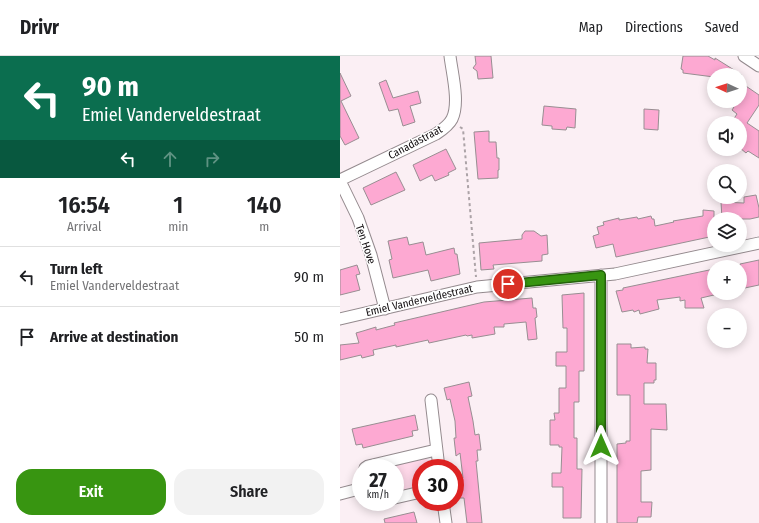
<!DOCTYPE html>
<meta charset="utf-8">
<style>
body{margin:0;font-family:"Fira Sans Condensed",sans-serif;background:#f2f2f2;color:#202124;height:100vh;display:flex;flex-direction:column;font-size:15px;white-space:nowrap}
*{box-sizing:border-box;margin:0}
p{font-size:13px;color:#757577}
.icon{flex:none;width:22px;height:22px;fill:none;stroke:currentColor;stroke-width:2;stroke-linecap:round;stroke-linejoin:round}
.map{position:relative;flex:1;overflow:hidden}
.drawer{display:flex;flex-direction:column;background:#fff;width:340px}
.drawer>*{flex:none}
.top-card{background:#0b6e4f;color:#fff;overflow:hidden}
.needle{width:26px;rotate:273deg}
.buttons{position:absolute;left:367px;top:12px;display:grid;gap:8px}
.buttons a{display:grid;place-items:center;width:40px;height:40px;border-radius:50%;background:#fff;box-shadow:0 2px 10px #0003;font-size:20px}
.speed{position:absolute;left:12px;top:403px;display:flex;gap:8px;font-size:20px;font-weight:700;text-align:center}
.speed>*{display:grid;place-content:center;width:52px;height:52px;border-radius:50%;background:#fff;box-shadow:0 2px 10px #0003;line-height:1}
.speed small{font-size:10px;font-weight:400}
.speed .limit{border:6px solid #d22;background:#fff;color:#111}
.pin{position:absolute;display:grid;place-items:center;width:34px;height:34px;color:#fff;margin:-17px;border:2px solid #fff;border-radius:50%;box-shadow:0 1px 4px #0007}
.me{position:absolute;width:44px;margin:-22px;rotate:0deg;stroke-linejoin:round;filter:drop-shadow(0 0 3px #0008)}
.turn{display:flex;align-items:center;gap:14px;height:84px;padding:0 16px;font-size:18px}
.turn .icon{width:52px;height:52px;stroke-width:2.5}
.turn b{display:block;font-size:28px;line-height:34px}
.lanes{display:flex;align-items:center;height:38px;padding:0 16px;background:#0003;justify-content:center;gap:20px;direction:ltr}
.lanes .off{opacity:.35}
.eta{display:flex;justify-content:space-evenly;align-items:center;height:68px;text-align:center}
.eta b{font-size:24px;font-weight:600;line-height:28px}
.primary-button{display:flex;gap:8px;margin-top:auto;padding:8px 16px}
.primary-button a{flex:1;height:46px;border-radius:16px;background:#389511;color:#fff;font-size:16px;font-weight:600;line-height:46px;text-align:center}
.primary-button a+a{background:#f2f2f2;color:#202124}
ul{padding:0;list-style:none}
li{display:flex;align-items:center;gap:12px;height:60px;padding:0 16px;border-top:1px solid #e0e0e0}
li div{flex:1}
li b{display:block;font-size:15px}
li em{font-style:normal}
header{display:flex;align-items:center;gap:24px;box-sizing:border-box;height:56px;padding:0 20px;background:#fff;border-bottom:1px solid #e0e0e0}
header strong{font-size:19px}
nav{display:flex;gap:22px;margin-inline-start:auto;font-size:14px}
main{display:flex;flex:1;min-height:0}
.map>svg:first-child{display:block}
.green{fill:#fed8e9}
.building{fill:#fda9d2;stroke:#988e92}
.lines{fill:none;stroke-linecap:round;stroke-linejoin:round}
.street-casing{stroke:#948a8e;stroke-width:13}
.path{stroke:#aca3a7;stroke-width:2;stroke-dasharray:3 3;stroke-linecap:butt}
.street{stroke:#fff;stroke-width:11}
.route-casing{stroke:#24610b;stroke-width:10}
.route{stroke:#389511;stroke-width:7}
.labels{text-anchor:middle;stroke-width:3;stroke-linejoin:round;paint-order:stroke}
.street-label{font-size:11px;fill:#110d0f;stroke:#fff}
</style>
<header>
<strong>Drivr</strong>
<nav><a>Map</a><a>Directions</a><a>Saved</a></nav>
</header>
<main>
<section class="drawer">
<div class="top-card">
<div class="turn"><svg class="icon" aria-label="left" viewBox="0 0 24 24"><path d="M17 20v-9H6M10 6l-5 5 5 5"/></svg><div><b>90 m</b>Emiel Vanderveldestraat</div></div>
<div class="lanes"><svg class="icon" aria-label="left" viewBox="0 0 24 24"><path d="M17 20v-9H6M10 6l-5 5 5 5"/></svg><svg class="icon off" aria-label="ahead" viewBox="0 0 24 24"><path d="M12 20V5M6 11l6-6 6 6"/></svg><svg class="icon off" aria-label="right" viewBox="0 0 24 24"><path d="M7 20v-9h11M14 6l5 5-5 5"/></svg></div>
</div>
<div class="eta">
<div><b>16:54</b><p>Arrival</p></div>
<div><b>1</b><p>min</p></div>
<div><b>140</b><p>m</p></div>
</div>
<ul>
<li><svg class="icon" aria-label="left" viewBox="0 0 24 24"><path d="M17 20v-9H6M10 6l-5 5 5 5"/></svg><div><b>Turn left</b><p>Emiel Vanderveldestraat</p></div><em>90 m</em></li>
<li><svg class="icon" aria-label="arrive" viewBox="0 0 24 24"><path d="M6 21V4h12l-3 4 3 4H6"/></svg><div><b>Arrive at destination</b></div><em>50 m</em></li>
</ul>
<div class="primary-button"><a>Exit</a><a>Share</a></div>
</section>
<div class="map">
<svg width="419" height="467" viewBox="0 0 419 467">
<rect width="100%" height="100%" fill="#fbeff4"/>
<!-- green -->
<path class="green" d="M84 402 89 404 93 412H81V431L55 438V412H38Z"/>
<!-- building -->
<path class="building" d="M135 0H151L153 22 138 23 137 15 133 12 136 8Z
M343 0H368L375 4V2L402 19H374V21L343 17V14L341 13Z
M0 17 11 40 1 45 19 82 5 89 0 80Z
M46 24 53 42 78 35 81 47 70 50 75 66 63 70 58 53 49 55 39 27Z
M400 26 419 39V49L407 67 419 75V102L408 95 406 97 400 92V67H391L397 58 392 54 394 51 384 45H400Z
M204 50 236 53 235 72 227 71 226 74 212 73V70L202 69Z
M304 53 319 54 318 74 304 73Z
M149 75V86H156L157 102H159V114H158V122L138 123 134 76Z
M106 93 116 113 108 117 109 119 95 125 92 119 80 125 73 109Z
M56 116 65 134 31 149 23 132Z
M416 139 419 152V161L410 163H382L381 146 404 147V141Z
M363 154 374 155V180L276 201 273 188 256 192 253 180 259 178 257 171 264 169 263 166 279 162V164L297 161 298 163 311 160 312 163H314L315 170 334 166 333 165 363 160Z
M185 175H194L201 180 207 179 208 198 202 199V205L153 209 154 213 141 214 139 187 182 183V179Z
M67 181 69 189 83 186 86 199 114 192 115 198H117L120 218 91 225 88 214 53 222 49 204 52 203 48 185Z
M419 204V229L400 233V208Z
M17 209 20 218 16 219 20 234 0 239V214Z
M374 213V239L361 242 364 252H345V244L340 245V241L317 244 319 253 300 258 299 254 294 256 293 254 282 256 276 235 283 234V232Z
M244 237V315H239V346H234V382H237V413H242L241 462H223V431H212V417H221L222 391H219V389H210V364H215L214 357H219V332H226V310H216V296H227V272H223L222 239Z
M192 242 193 252H196L197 261 195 262 197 283 188 284 186 266 164 268V271H154L155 278 132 282V279L127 280 126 279 89 287 88 284 56 291V289L33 294 34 299 22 302 21 299 0 304V289L19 287 16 277 23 275 36 271V274L55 269 54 267 144 246Z
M277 288H291V292L305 291V293H308L307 307H316V324H314V327H304V348H326L327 374 311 373V414L301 415V446H312L311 461H298L297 467H277V388L286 387V385H290V339H277Z
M129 326 132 340 128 341 133 365 135 379 139 378 141 394H137L138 405H136L142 467H127L124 442H119L117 423 123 422 120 397 116 400 114 382H116L115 365 110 343 107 344 104 332Z
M75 359 78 374 72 375 73 380 23 392 22 388 16 389 12 373Z
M74 456 77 467H45L44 463Z"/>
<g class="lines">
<!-- street casing -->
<g class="street-casing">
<path id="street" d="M404 0 419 10
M0 124 96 78C102 74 109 69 112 63 120 47 112 17 110 0
M0 125 18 162 31 199 45 253
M261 219V467
M0 263 137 231 275 218 419 187
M91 344 99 412
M25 412 28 410 96 394
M0 438 19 433
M55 442 81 436
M33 446H38
M103 446 106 467"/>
</g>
<!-- path -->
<path class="path" d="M120 71 123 73 136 221"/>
<!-- street -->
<use href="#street" class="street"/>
</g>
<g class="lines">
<!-- route casing -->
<g class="route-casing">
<path id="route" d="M168 228 261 219V390"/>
</g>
<!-- route -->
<use href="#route" class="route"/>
</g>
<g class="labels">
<!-- street labels -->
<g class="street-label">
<text transform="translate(75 86) rotate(-28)" y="4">Canadastraat</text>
<text transform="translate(26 188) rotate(71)" y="4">Ten Hove</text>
<text transform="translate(79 244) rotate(-13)" y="4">Emiel Vanderveldestraat</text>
</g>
</g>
</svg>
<div class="buttons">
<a><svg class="needle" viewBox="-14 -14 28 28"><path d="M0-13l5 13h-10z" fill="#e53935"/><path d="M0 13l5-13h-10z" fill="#757577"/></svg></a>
<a><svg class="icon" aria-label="sound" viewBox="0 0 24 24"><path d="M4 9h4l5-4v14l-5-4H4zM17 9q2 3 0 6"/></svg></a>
<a><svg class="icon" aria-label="search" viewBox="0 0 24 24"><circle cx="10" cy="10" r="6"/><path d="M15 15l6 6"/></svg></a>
<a><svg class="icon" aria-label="layers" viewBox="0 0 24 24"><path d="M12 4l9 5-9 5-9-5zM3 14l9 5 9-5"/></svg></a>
<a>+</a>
<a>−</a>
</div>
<div class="speed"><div>27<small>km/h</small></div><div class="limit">30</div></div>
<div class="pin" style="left:168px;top:228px;background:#d93025"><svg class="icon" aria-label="arrive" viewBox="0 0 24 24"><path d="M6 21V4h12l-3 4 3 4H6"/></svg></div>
<svg class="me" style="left:261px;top:390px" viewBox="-20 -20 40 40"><path d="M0-17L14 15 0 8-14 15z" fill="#389511" stroke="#fff" stroke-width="4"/></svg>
</div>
</main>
